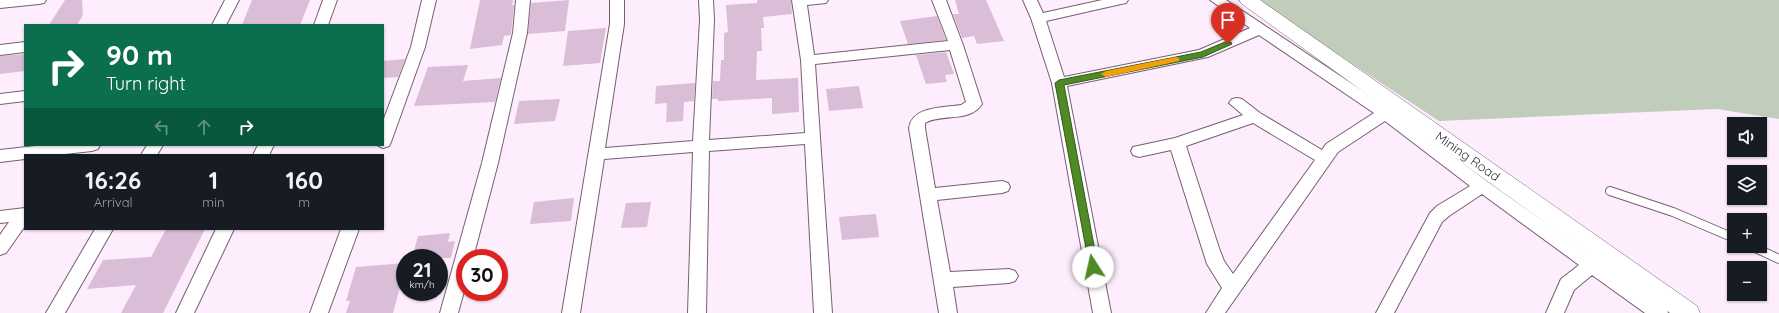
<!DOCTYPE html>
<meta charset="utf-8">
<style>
body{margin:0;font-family:Quicksand,sans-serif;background:#20242c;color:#f1f3f6;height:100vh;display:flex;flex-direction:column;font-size:15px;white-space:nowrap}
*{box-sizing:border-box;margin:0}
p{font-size:13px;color:#9ea1a6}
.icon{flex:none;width:22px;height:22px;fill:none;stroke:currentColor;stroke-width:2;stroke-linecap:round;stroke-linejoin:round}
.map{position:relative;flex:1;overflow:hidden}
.details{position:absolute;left:24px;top:154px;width:360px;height:76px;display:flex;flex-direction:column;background:#171b24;border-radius:0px;box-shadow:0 1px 3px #0004}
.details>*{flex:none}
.guide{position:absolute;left:24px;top:24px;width:360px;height:122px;border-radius:0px;box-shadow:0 1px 3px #0004;background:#0b6e4f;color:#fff;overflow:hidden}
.tools{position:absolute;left:1727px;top:117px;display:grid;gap:8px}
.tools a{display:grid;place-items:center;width:40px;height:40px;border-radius:0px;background:#171b24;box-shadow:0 1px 3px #0004;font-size:20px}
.speed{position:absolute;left:396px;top:249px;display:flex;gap:8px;font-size:20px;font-weight:700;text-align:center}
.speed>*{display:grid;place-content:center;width:52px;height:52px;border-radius:50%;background:#171b24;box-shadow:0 1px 3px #0004;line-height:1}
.speed small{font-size:10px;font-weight:400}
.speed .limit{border:6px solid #d22;background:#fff;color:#111}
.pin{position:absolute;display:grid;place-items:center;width:34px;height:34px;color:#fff;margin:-41px -17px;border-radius:50% 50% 50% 0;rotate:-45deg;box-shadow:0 0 4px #0007}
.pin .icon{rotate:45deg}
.me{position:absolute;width:44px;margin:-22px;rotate:350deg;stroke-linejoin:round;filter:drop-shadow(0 0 3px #0008)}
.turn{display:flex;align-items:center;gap:14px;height:84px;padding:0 16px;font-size:18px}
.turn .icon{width:52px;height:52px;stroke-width:2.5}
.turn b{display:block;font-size:28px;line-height:34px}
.lanes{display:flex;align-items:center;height:38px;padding:0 16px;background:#0003;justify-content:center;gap:20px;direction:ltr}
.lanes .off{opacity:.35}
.eta{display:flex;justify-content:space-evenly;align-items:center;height:68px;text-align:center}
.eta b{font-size:24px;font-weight:800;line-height:28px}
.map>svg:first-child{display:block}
.green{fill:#c0cdba}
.building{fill:#dabdd6}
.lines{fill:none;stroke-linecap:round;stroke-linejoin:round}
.service-casing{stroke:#775e74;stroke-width:10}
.minor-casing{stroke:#775e74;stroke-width:2}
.tertiary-casing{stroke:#775e74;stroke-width:1}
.service{stroke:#fff;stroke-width:8}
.minor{fill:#fff;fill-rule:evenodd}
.tertiary{fill:#fff;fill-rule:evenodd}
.route{fill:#508a26;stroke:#345a19}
.slow{fill:#f59e0b}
.labels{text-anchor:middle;stroke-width:3;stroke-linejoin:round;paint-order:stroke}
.street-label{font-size:13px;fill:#392e38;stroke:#fff}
</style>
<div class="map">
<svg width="1779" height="313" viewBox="0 0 1779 313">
<rect width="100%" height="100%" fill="#feedfc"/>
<!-- green -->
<path class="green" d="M1255 0H1779V119L1717 109 1439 121Z"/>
<!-- building -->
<path class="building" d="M65 0H82L83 15 77 25H49Z
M252 0H310L300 25H242Z
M480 0H513L512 5H514L511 35 504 36 502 45 470 49Z
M569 0 565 31 528 34 531 3Z
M757 0H791L792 14 763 17 764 28H761L762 51H757L756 80 798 78 799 112 772 114V98L718 101V99H712L713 81H720L721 60H724V33L728 32 726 5 757 3Z
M955 0H986L1004 41 977 44 974 36 962 38 953 14H959Z
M937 16 946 40 908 44 900 21Z
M606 28 600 63 563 66 568 31Z
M946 52 954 74 945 75 947 82 926 84 916 55Z
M25 54V71L0 74V56Z
M405 59 398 77 383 78V61Z
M468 65 463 81 501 78 495 102 414 106 428 67Z
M695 83 694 101 684 102 683 121 666 122 667 103 655 104 656 86Z
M859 86 863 108 829 111 826 89Z
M560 99 555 121 514 124 519 101Z
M574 198 571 221 530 224 534 202Z
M651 202 647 227 621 228 626 203Z
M876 214 879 237 842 240 839 217Z
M166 229H205L163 313H121L136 285 87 289 103 260 151 257Z
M450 233 448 242 455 241 451 258H412L418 236Z
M405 263V269L393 313H346L350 301H346L356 267Z"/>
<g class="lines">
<!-- service casing -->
<g class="service-casing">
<path id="service" d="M1610 191 1673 212 1734 238
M1751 246 1779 259"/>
</g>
<!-- minor casing -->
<g class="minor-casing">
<path id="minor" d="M0 0H46L44 3 39 4 0 8Z
M225 0H239L226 25H212Z
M323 0H337L328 25H314Z
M422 0H436L425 47 391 142 389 146 383 148 377 145H383V121L411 47Z
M516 0H530L527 33 498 163 473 258H465V288L458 313H440L482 163 513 33Z
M610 0H624V24L605 148 693 141 700 20 699 0H713L714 20 709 140 805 133 801 60 792 0H828L826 3 807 5 814 55 948 41 932 0H946L963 45 982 104C970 123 942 113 925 123V128L935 188 1002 181 1008 183 1010 187 1008 191 1002 193 937 200 950 272 1009 269 1015 271 1018 276 1015 281 1009 283 953 287 957 313H939L909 128C912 106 943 108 961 105L966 102 950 50 815 64 832 313H814L805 144 709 151 706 313H688L693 152 604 159 580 313H562L610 24Z
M1023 0H1037L1043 13 1102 0H1128L1126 3 1121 4 1046 21 1064 77 1199 50 1250 28 1210 0H1226L1390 109 1488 182 1666 308 1668 313H1645L1592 275 1574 290 1564 313H1546L1561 279 1579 265 1482 194 1449 216 1442 222 1394 313H1376L1430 213 1437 206 1470 186 1385 121 1338 152 1225 313H1206L1222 288 1207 264 1171 150 1139 157 1133 155 1131 151 1133 147 1175 138 1243 115 1229 103 1232 99 1237 98 1242 99 1260 113 1322 150 1326 144 1374 113 1259 35 1208 57 1067 86 1111 313H1093L1052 83 1031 18ZM1253 123 1315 160 1233 274 1224 261 1219 248 1186 146Z
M25 42V52L0 55V45Z
M25 91V101L0 104V94Z
M44 145H100L98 149 92 151 56 155H25V159L0 162V150Z
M147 145H163L157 155H141Z
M258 145H274L269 155H253Z
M25 208V226L6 253 0 255V235L9 222 0 223V211Z
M95 229H113L65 313H46Z
M216 229H234L194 313H176Z
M341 229H359L328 313H310Z"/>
</g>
<!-- tertiary casing -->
<g class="tertiary-casing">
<path id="tertiary" d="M1239 0H1260L1697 306 1700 313H1670L1242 4Z"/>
</g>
<!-- service -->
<use href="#service" class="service"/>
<!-- minor -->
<use href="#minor" class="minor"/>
<!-- tertiary -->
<use href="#tertiary" class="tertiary"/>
</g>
<!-- route -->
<path class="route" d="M1225 42H1231L1232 44 1203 57 1064 85 1098 267 1097 270H1090L1055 83 1059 80 1201 52Z"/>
<!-- slow -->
<path class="slow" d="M1176 57 1179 58V61L1106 77 1101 74 1106 71Z"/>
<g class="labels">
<!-- street labels -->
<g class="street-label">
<text transform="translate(1468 156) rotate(35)" y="5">Mining Road</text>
</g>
</g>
</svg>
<div class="tools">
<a><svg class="icon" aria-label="sound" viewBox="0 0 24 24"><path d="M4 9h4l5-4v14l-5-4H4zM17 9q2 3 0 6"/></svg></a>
<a><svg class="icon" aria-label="layers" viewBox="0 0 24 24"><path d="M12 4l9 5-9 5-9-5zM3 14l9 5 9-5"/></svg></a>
<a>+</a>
<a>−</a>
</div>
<div class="speed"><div>21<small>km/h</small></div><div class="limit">30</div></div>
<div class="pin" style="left:1228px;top:44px;background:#d93025"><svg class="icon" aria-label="arrive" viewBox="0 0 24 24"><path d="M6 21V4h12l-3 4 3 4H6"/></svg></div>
<svg class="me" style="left:1093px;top:267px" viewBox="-20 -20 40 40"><circle r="19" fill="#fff"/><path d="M0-13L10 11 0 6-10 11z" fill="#508a26"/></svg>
<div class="guide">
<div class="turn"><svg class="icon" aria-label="right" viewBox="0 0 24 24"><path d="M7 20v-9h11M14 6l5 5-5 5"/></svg><div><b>90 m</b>Turn right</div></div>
<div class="lanes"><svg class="icon off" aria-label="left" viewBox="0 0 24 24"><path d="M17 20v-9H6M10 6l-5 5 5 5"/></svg><svg class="icon off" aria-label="ahead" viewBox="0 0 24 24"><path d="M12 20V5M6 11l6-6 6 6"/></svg><svg class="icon" aria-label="right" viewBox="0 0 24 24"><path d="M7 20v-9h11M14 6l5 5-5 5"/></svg></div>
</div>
<section class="details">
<div class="eta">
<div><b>16:26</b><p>Arrival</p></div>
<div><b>1</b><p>min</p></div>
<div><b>160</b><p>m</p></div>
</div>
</section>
</div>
